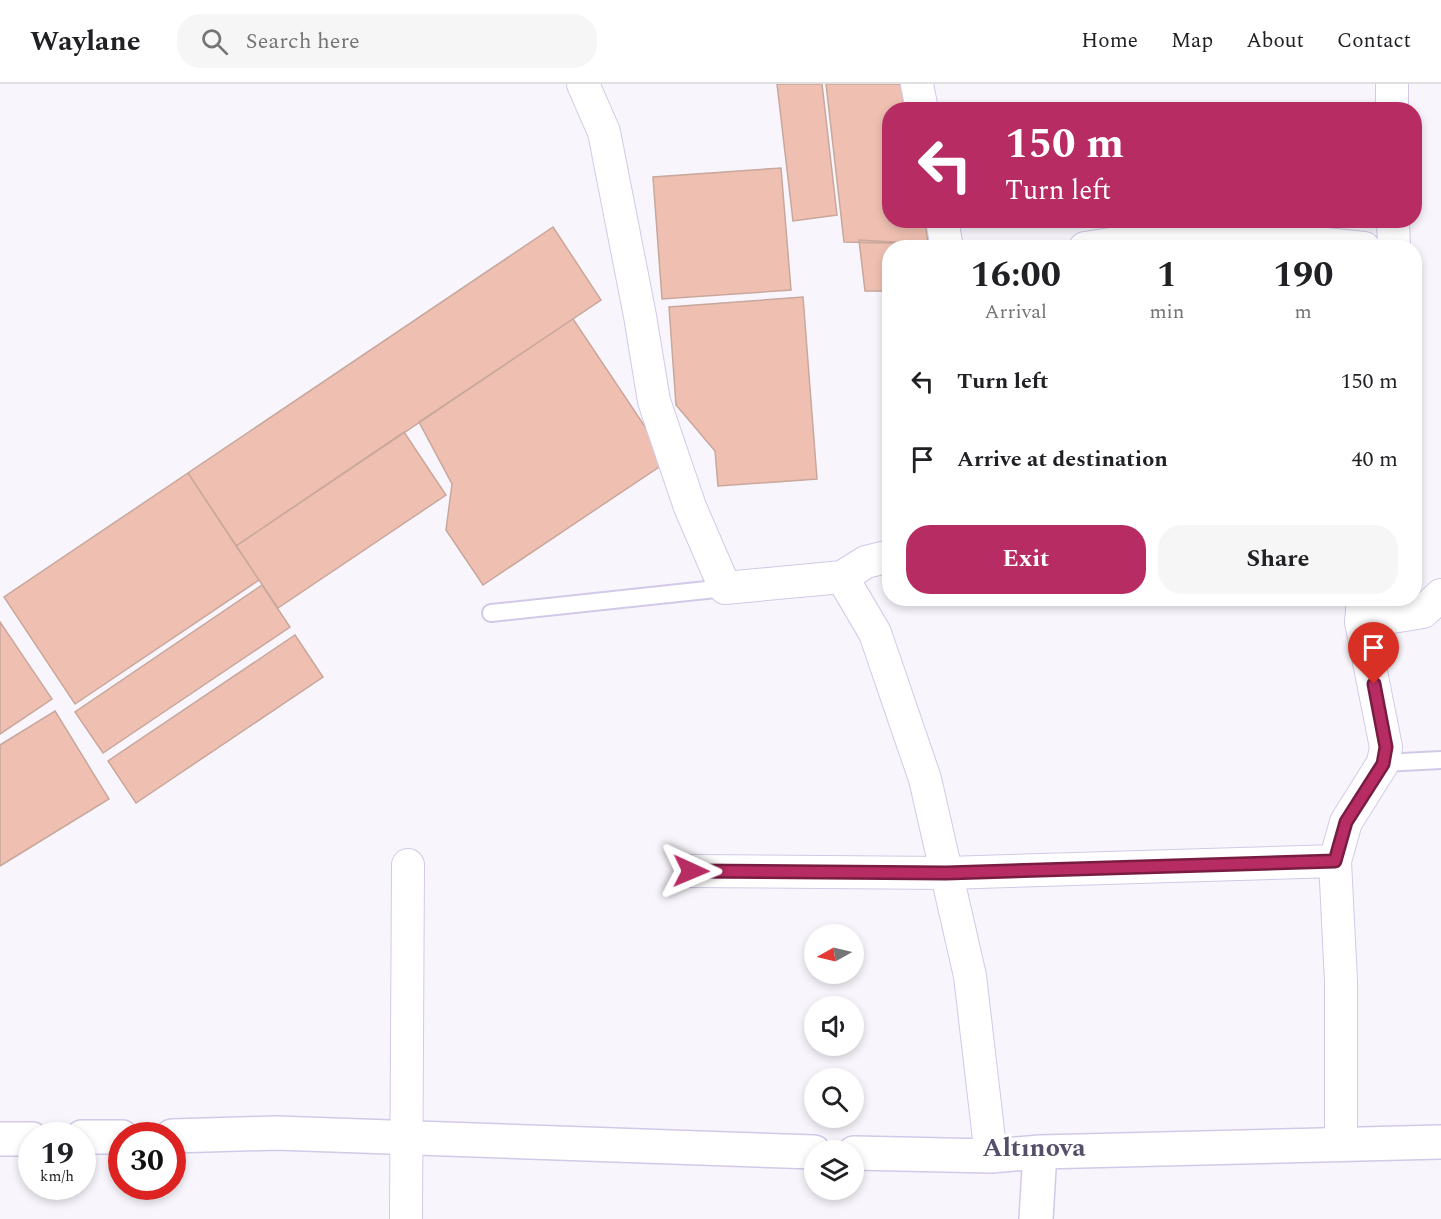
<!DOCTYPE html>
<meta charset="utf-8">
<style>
body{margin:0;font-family:Spectral,serif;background:#f6f6f6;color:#202124;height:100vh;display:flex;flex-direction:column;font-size:22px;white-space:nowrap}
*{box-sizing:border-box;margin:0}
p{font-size:20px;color:#757577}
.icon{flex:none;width:33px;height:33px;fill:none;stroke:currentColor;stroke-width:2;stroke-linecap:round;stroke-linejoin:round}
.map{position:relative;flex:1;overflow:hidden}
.drawer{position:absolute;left:882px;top:156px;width:540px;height:366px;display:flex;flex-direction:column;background:#fff;border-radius:24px;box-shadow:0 3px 9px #0003}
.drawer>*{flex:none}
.hud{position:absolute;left:882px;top:18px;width:540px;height:126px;border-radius:24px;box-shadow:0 3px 9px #0003;background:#b82c64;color:#fff;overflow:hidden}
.needle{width:39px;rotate:262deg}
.controls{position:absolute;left:804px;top:840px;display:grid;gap:12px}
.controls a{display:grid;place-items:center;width:60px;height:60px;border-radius:50%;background:#fff;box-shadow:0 3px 9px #0003;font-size:30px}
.speed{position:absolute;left:18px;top:1038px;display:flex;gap:12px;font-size:30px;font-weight:700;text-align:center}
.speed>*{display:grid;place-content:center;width:78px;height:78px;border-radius:50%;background:#fff;box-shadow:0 3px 9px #0003;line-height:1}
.speed small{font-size:15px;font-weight:400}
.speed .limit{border:9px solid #d22;background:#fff;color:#111}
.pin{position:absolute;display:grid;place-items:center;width:51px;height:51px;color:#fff;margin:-62px -26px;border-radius:50% 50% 50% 0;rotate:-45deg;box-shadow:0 0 6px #0007}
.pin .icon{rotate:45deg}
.me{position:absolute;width:66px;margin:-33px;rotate:91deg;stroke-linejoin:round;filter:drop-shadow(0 0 4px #0008)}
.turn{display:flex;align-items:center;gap:21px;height:126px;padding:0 24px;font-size:27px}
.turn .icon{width:78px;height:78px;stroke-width:2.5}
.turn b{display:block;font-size:42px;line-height:51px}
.eta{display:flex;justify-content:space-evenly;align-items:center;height:102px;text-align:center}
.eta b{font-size:36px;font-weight:700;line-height:42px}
.primary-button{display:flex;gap:12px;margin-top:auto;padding:12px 24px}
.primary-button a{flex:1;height:69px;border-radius:24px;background:#b82c64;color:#fff;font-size:24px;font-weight:700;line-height:69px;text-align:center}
.primary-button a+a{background:#f6f6f6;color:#202124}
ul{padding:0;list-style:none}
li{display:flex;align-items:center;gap:18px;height:78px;padding:0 24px}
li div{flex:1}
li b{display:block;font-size:22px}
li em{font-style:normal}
header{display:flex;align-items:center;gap:36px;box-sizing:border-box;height:84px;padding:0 30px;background:#fff;border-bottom:2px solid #e0e0e0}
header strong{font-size:28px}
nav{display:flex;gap:33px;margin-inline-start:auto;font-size:21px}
.search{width:420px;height:54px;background:#f6f6f6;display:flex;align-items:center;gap:15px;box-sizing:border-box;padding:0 21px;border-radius:24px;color:#757577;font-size:22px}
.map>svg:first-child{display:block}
.building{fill:#efc0b1;stroke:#c8a79c;stroke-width:1.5}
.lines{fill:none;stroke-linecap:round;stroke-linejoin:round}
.service-casing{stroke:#d2c9e8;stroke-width:20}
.minor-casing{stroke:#d2c9e8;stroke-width:34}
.tertiary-casing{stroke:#d2c9e8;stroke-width:36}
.service{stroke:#fff;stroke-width:16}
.minor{stroke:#fff;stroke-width:32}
.tertiary{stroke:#fff;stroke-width:33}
.route-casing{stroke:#781d41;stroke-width:15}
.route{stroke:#b82c64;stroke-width:10}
.labels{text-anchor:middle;stroke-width:6;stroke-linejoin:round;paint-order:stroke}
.quarter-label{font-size:26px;font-weight:bold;fill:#564f69;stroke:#fff}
</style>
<header>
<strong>Waylane</strong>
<div class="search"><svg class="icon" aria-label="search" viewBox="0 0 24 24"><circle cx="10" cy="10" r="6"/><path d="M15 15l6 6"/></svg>Search here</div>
<nav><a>Home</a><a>Map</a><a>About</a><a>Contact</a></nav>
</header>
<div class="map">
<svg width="1441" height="1135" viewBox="0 0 1441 1135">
<rect width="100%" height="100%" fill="#f8f6fc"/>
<!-- building -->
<path class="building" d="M777 0H822L837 131 793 137Z
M826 0H906L910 26H890V136H925L928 160 844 158Z
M781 84 791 206 662 215 653 93Z
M553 143 601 216 236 462 188 389Z
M859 156 928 160V164H890V207H865Z
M803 213 817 395 718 402 715 367 676 321 669 223Z
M573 235 668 377 483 501 446 446 452 400 419 338Z
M404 348 446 411 278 524 236 462Z
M188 389 259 496 75 620 4 513Z
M262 501 290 543 103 669 75 628Z
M0 538 52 615 0 650Z
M295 551 323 593 136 719 108 677Z
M55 627 109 715 0 782V661Z"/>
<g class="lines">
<!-- service casing -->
<g class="service-casing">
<path id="service" d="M491 529 725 504
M1383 679 1441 676"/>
</g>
<!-- minor casing -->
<g class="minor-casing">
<path id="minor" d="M583 0 604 48 640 232 654 317 690 423 725 504 842 493 875 549 925 695 970 892 991 1072
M917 0 922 26
M1392 26V0
M942 136 947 164
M1393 136 1394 164
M1085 164 1175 150H1232L1364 164
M842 493 866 478 890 472
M1361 538 1423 528 1441 511
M691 787 947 789 1335 777
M1341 1059V897L1335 777 1346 738 1383 679 1386 663 1361 538 1363 514
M406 1135 408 781"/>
</g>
<!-- tertiary casing -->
<g class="tertiary-casing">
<path id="tertiary" d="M172 1052 276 1049 814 1068
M82 1053H122
M0 1055H32
M854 1069 991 1072 1040 1068 1441 1058
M1036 1135 1040 1068"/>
</g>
<!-- service -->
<use href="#service" class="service"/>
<!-- minor -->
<use href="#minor" class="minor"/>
<!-- tertiary -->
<use href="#tertiary" class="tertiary"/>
</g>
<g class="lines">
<!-- route casing -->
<g class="route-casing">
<path id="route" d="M691 787 946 789 1335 777 1346 738 1383 680 1386 663 1374 600"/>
</g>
<!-- route -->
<use href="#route" class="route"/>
</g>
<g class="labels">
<!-- quarter labels -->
<g class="quarter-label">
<text x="1034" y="1072">Altınova</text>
</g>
</g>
</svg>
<div class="controls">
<a><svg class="needle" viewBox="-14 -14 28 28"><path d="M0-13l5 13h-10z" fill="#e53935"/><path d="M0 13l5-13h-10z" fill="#757577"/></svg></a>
<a><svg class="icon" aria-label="sound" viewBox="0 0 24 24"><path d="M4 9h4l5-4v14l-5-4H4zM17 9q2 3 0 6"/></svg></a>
<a><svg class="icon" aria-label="search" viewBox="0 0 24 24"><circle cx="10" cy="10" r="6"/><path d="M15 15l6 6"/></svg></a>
<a><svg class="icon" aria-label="layers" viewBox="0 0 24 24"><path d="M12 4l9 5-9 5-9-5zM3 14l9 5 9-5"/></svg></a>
</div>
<div class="speed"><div>19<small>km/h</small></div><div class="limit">30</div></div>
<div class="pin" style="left:1374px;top:600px;background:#d93025"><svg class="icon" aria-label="arrive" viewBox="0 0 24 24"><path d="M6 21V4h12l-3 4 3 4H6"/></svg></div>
<svg class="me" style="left:691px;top:787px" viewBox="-20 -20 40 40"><path d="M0-17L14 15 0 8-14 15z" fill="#b82c64" stroke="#fff" stroke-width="4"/></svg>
<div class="hud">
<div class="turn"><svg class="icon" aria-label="left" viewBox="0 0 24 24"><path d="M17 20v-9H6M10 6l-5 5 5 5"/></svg><div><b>150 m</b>Turn left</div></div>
</div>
<section class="drawer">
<div class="eta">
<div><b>16:00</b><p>Arrival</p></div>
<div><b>1</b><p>min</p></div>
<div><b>190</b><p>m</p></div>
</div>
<ul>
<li><svg class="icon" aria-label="left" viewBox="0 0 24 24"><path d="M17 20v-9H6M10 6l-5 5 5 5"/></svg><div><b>Turn left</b></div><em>150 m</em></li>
<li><svg class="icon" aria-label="arrive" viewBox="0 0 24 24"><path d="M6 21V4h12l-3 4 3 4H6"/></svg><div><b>Arrive at destination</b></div><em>40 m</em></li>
</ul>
<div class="primary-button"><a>Exit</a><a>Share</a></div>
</section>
</div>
